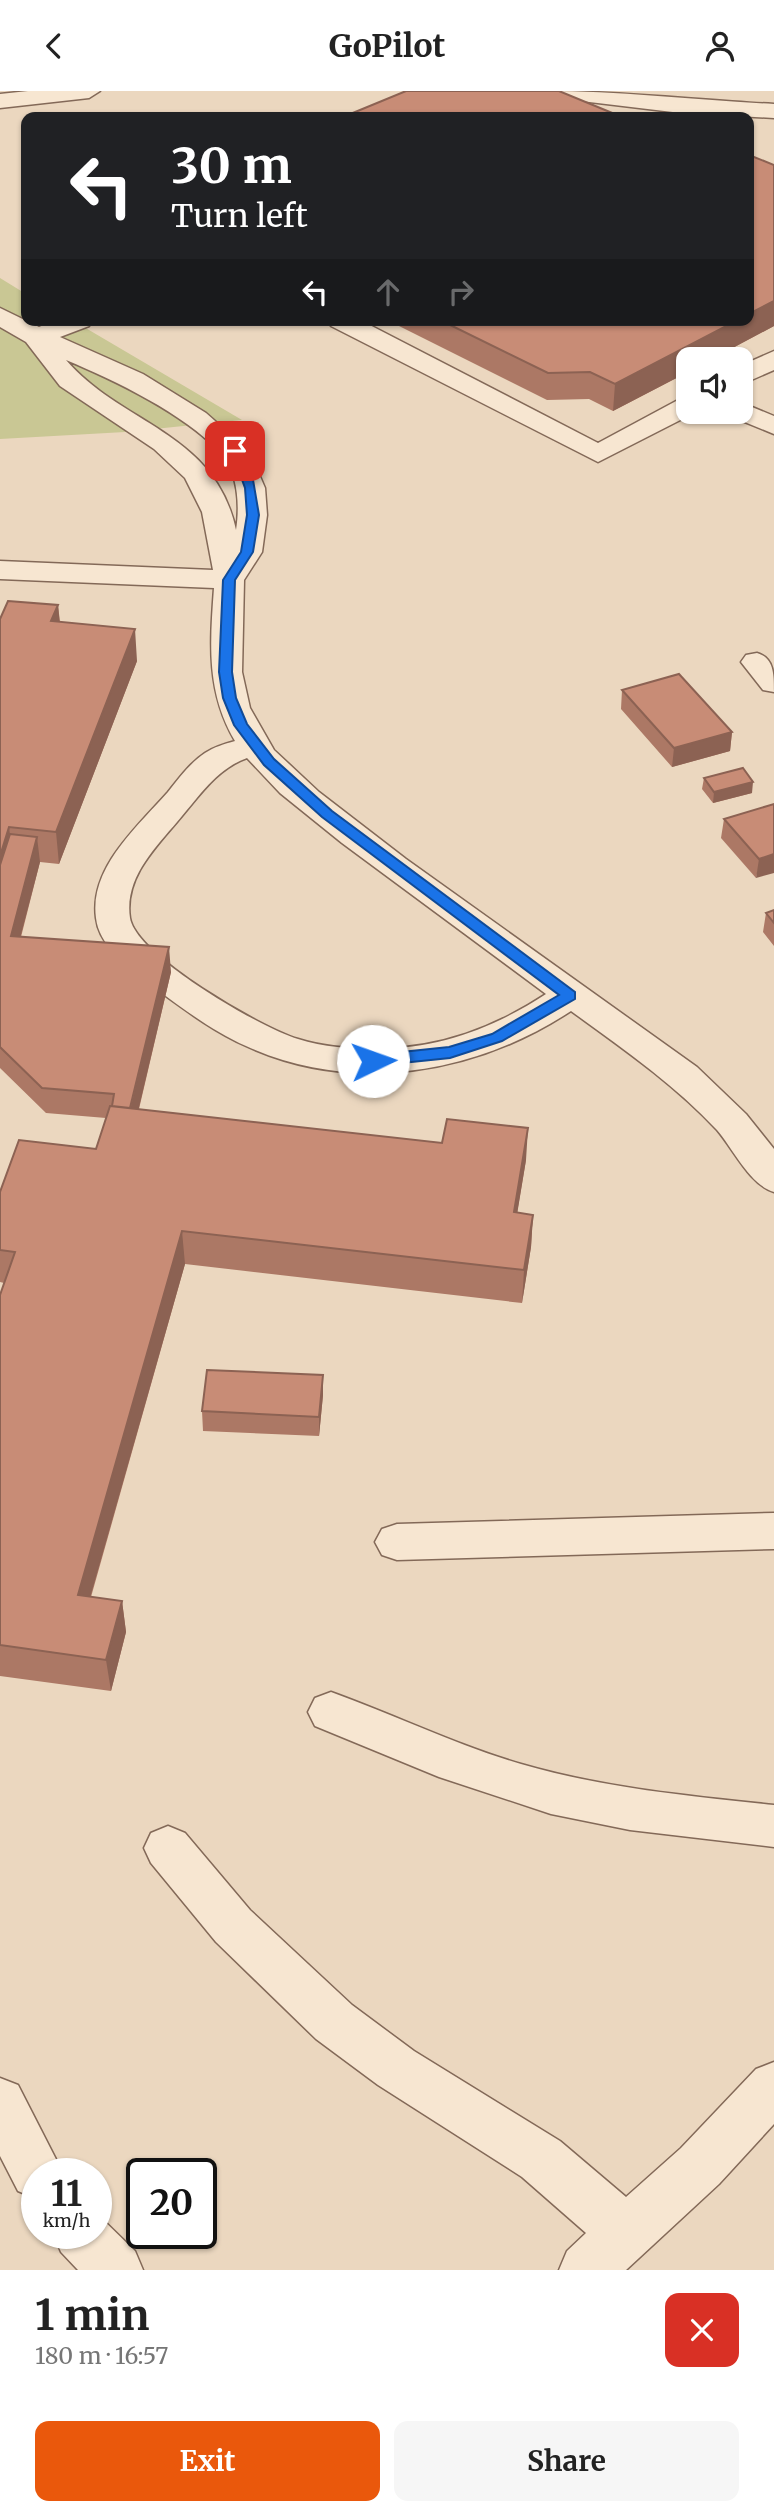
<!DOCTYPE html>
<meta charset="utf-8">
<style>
body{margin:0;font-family:Merriweather,serif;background:#f6f6f6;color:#222;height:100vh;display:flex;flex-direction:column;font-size:26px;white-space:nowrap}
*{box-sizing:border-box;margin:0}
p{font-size:23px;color:#767676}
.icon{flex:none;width:38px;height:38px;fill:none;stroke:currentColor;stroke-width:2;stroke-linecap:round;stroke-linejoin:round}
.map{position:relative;height:2179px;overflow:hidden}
.side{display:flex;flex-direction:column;background:#fff;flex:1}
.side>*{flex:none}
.banner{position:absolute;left:21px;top:21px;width:733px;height:214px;border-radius:14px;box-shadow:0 2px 5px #0004;background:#202124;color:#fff;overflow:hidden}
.buttons{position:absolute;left:676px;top:256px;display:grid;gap:14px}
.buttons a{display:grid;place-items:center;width:77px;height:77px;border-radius:14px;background:#fff;box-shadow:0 2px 5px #0004;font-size:35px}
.speed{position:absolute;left:21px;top:2067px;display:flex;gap:14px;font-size:35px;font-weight:700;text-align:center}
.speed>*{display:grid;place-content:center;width:91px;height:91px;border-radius:50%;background:#fff;box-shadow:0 2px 5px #0004;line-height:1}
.speed small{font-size:18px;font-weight:400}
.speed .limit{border:4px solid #111;border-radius:10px;background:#fff;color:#111}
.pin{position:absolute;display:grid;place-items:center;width:60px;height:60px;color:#fff;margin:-30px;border-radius:14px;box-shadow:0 4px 10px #0006}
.me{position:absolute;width:77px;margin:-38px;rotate:87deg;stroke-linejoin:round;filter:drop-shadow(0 0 5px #0008)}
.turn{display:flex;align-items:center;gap:24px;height:147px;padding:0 35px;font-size:32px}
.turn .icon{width:91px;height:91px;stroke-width:2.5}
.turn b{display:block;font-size:49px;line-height:60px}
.lanes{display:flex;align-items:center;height:66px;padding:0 35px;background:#0003;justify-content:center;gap:35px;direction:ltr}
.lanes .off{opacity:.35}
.round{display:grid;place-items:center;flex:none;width:74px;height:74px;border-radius:14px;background:#f6f6f6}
.overview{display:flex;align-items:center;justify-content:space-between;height:119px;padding:0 35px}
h1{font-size:42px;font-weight:700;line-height:52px}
.primary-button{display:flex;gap:14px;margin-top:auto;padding:14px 35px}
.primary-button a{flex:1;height:80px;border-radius:14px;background:#ea580c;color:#fff;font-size:28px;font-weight:700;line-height:80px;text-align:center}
.primary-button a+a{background:#f6f6f6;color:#222}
header{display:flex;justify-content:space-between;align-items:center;height:91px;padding:0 35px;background:#fff;font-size:32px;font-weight:700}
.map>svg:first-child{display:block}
.green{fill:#c9c794}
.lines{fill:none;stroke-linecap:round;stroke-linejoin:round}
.minor-casing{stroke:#836958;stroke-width:3}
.minor{fill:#f7e6d1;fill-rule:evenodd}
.wall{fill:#ac7865}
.shaded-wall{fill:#8c6253}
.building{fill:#c88c76;stroke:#8c6253;stroke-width:2}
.route{fill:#1a73e8;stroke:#114b97;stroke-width:2}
</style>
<header><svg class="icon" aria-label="back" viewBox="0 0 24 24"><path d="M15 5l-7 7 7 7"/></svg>GoPilot<svg class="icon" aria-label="person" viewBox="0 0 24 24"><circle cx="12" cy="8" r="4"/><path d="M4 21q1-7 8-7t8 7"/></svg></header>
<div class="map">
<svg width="774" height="2179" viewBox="0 0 774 2179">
<rect width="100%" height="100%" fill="#ebd7bf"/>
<!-- green -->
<path class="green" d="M0 187 26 203V229H72L242 329 125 341 0 348Z"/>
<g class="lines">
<!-- minor casing -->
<g class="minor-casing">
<path id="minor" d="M28 0H100L89 7 0 17V3Z
M545 0C621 0 697 9 774 13V27L681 22 556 7Z
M0 217 39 236 56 229H93L89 235 60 246 143 283 206 322 249 360 265 397 267 424 262 461 244 489 242 581 250 617 274 659 319 701 406 768 697 976 746 1023 774 1058V1101C750 1094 734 1059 717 1039 674 993 622 957 571 920 475 983 353 1004 246 955 214 941 185 919 156 898L151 890 144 888C125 873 99 854 96 827 89 777 138 735 168 701 179 687 190 672 205 662 214 656 224 653 235 650 206 601 210 552 214 497L0 488V470L213 479 202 421 185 387 154 358 60 295 26 251 0 236ZM66 269C116 290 183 322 221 362 238 381 240 415 236 439 215 341 122 334 66 269ZM247 667 280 702 342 752 546 903C494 937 441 957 377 958 351 958 323 956 298 948 261 937 136 865 130 827 124 788 154 758 177 731 198 707 216 678 247 667Z
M327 229H360L598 352 678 309 688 307V320H698L598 371 331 235Z
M774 260V279L740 294V275Z
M740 311 774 325V343L730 325 727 320H740Z
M757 562C774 567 774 583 774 601L763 599 741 571 746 564Z
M774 1422V1458L397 1469 382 1464 375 1451 382 1438 397 1433Z
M331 1601C395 1624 456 1654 521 1673 603 1697 689 1705 774 1714V1756L630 1739 551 1723 439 1686 315 1635 308 1621 315 1607Z
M168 1735 185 1742 250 1819 352 1914 414 1960 560 2050 626 2106 681 2057 756 1978 774 1971V2033L719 2093 626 2179H559L567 2160 586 2142 522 2086 378 1994 316 1948 216 1851 151 1772 144 1757 151 1742Z
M0 1987 18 1994 63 2082H37V2108L18 2100 0 2065Z
M96 2122 135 2160 143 2179H78L61 2161 53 2142H96Z"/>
</g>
<!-- minor -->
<use href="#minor" class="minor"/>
</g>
<!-- wall -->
<path class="wall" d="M774 74V235L712 268H688V281L613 320 589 308 547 309 387 229H749Z
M58 514 60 531 137 570 59 773 40 771 21 846 171 881 139 1018 526 1069 517 1122 533 1124 531 1156 522 1212 185 1173 91 1506 122 1510 126 1541 111 1600 0 1585V1204L4 1192 0 1191V1101L96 1058 106 1027 46 1022 0 977V528Z
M622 599 732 641 730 660 672 676 621 618Z
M704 687 752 702 713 712 702 698Z
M774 713 756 787 721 747 724 728Z
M774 819V855L763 841 766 822Z
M323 1284V1304L319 1345 203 1340 202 1320Z"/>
<!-- shaded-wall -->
<path class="shaded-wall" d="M774 210V235L712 268H688V281L613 320 615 293 738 229H749V223Z
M58 514 61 546 51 530Z
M135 538 137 570 59 773 56 741Z
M732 641 730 660 672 676 674 657Z
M753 691 752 702 713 712 714 701Z
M9 736 13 768 0 812V765Z
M37 746 40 771 14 870 11 845Z
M774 763V782L756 787 759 768Z
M169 856 171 881 131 1050 129 1024Z
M528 1037 526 1069 512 1154 514 1121Z
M533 1124 531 1156 522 1212 524 1179Z
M182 1140 185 1173 82 1535 78 1504Z
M323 1284V1304L319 1345V1326Z
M122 1510 126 1541 111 1600 106 1569Z"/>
<!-- building -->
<path class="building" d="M406 0H559L622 26H343Z
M749 64 774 74V210L749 223Z
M440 229H738L615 293 590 281 548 282Z
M8 510 58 514 51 530 135 538 56 741 9 736 0 765V528Z
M679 583 732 641 674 657 622 599Z
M743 677 753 691 714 701 704 687Z
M774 713V763L759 768 724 728Z
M10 743 37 746 11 845 169 856 130 1017 112 1015 114 1003 42 997 0 956V774Z
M774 819V832L766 822Z
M110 1015 442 1052 447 1028 528 1037 514 1121 533 1124 524 1179 182 1140 78 1504 122 1510 106 1569 0 1554V1204L15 1161 0 1159V1101L19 1049 96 1058Z
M207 1279 323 1284 319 1326 202 1320Z"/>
<!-- route -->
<path class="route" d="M231 358H239L251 377 259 424 253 461 235 489 232 581 236 607 247 633 274 668 332 720 575 901V908L502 950 450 967 373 975 366 970 373 964 449 956 492 943 559 904 322 726 264 674 234 634 223 607 219 581 223 489 241 461 247 424 245 397Z"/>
</svg>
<div class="buttons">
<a><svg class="icon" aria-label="sound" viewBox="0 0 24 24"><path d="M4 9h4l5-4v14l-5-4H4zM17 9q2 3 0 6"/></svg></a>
</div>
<div class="speed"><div>11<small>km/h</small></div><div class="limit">20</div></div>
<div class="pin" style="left:235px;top:360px;background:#d93025"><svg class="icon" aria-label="arrive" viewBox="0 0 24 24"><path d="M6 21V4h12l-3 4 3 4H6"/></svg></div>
<svg class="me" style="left:373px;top:970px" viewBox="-20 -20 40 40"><circle r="19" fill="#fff"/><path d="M0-13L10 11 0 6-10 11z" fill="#1a73e8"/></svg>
<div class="banner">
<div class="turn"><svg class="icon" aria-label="left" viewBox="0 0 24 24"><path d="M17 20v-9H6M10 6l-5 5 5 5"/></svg><div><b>30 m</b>Turn left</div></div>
<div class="lanes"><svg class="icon" aria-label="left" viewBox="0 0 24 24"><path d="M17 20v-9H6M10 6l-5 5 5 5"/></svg><svg class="icon off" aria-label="ahead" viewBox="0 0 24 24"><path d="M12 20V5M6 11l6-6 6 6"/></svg><svg class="icon off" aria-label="right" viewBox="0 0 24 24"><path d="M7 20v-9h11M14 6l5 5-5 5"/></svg></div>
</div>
</div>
<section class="side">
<div class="overview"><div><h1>1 min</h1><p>180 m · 16:57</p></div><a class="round" style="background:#d93025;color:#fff"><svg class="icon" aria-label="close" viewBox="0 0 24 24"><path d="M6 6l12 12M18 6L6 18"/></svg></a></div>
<div class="primary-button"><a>Exit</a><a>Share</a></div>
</section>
